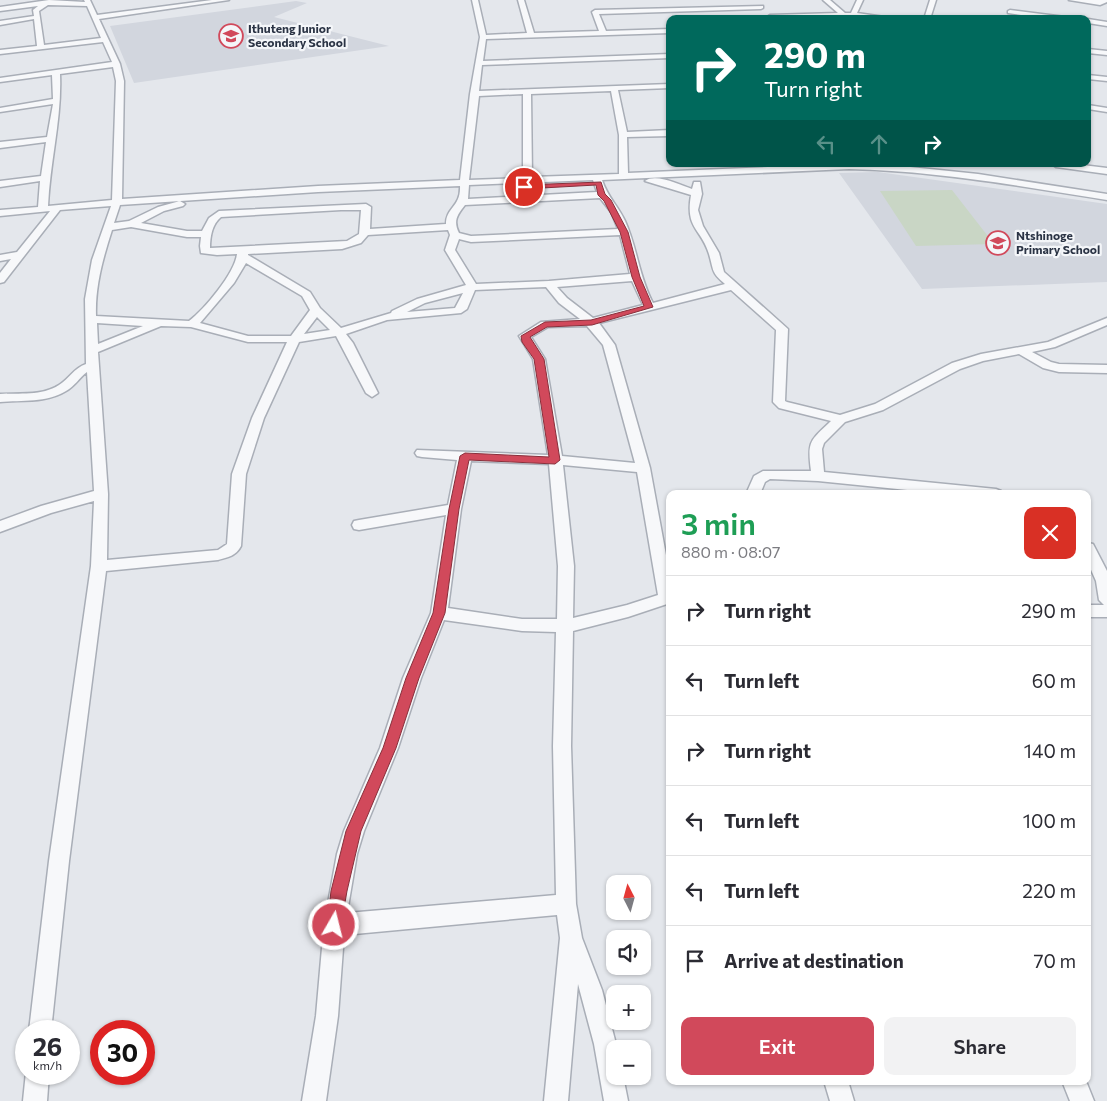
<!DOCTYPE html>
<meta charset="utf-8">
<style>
body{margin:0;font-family:Commissioner,sans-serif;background:#f2f2f3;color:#2b2b33;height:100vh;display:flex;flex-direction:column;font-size:19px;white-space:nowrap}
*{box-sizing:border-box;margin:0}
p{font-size:16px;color:#7c7c81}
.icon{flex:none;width:28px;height:28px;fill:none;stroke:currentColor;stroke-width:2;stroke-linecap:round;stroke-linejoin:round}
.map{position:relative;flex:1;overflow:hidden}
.details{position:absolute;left:666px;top:490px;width:425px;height:595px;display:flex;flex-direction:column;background:#fff;border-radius:10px;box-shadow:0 1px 4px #0004}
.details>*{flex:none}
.hud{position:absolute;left:666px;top:15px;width:425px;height:152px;border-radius:10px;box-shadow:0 1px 4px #0004;background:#00695c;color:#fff;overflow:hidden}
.needle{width:32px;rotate:354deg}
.tools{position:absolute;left:606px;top:875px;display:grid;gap:10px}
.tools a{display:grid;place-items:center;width:45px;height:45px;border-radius:10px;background:#fff;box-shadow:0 1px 4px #0004;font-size:25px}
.speed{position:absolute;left:15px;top:1020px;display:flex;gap:10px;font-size:25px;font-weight:700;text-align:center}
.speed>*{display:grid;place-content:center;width:65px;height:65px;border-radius:50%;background:#fff;box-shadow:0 1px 4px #0004;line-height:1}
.speed small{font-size:12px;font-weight:400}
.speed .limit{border:8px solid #d22;background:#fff;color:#111}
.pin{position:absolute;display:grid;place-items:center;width:42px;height:42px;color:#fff;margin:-21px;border:2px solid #fff;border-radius:50%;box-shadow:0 1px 5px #0007}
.me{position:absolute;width:55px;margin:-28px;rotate:8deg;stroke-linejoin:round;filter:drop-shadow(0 0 4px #0008)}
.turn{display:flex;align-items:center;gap:18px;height:105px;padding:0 15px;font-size:22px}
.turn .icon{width:65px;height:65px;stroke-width:2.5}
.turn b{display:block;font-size:35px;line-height:42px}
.lanes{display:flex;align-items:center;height:48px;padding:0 15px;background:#0003;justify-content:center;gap:25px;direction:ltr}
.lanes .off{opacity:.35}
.round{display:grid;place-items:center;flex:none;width:52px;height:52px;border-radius:10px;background:#f2f2f3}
.overview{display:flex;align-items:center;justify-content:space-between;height:85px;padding:0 15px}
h1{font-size:30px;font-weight:600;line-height:38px;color:#1e9e55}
.primary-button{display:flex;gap:10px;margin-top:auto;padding:10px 15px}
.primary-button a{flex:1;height:58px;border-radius:10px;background:#d1495b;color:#fff;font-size:20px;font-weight:600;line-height:58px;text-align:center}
.primary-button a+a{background:#f2f2f3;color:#2b2b33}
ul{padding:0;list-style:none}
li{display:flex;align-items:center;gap:15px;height:70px;padding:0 15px;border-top:1px solid #e1e1e2}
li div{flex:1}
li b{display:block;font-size:19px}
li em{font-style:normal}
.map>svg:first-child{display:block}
.built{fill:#d2d6de}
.green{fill:#c9d6c5}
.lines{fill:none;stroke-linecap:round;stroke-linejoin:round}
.minor-casing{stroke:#a9aeb7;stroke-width:3}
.minor{fill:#f7f8fa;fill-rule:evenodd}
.route{fill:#d1495b;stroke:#882f3b}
.labels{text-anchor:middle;stroke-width:4.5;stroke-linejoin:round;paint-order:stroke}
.far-poi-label{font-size:12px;font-weight:bold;fill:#2b3445;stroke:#f4f6f9;text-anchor:start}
</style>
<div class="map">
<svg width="1107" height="1101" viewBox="0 0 1107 1101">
<rect width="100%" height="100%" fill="#e4e7ec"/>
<!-- built -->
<path class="built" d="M296 1 307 3 274 17 389 46 134 83 110 26Z
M878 172 1107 204V282L922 289 839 173Z"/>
<!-- green -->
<path class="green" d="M952 190 994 244 916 246 880 191Z"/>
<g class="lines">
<!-- minor casing -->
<g class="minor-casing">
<path id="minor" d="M49 0 85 2 84 0H90L97 15 212 0H229L99 19 120 64 124 81 122 199 318 186 460 180 470 94 480 37 472 0H478L486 35 527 33 518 0H524L534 33 599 31 592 12 595 10 763 6V8L761 9 599 14 606 31 670 29V33L486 39 483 61 670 54V58L482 65 479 91 670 84V88L618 90 627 132 670 130V136L627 137 628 173 841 164H881L978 174 1107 194V200C1021 186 936 171 849 169L602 180C608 198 617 204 625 221 637 247 639 277 653 303L725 284C711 272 714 271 709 254 701 228 685 229 691 195L645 181C656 173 680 185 692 189L694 182H700L702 194 698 210 703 226 719 253 724 272 788 329 785 401 787 402 840 415 875 404 952 363 981 354 1048 342 1107 318V325L1055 347 1032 352 1051 362 1059 364 1107 365V373L1059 372 1043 368 1019 354 983 361 960 369 883 410 845 422 824 443 822 449 824 472 996 489 1001 491 1003 494H947L818 481 770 479 765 482 760 494H746L754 476 763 471H811C807 441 810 441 831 421L779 408 773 402 776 330 731 290 599 323 615 345 650 468 670 577V603L628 617 573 631 571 746 576 904 582 938 602 990 616 1044 615 1076H623L628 1101H604L594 1044 578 984 568 1101H544L560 938 557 915 344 935 338 1016 326 1101H302L316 1016 324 925 337 854 344 831 380 748 403 678 431 613 446 515 359 530 354 529 352 525 354 521 359 520 448 505 457 460 422 457 417 456 415 453 417 450 548 455 533 359 519 336 541 322 580 319 559 303 546 287 475 290 467 309 461 313 387 320 346 334 353 343 378 393 372 397 366 393 336 336 299 342 264 418 246 474 241 546C236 556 228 557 218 560L106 571 69 861 51 1031H29L49 861 91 566 94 501 51 513 0 532V521L41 506 94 491 87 372C79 378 75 386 66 391 47 403 22 400 0 402V394C19 393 42 396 59 385 69 379 74 368 86 364L85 299 92 260 111 206 60 210 4 282 0 283V273L11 259 0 261V255L17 252 50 211 0 216V210L38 207 40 181 0 187V181L41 176 46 142 0 148V142L47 137 53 104 0 112V108L53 99 52 75 0 82V78L112 62 103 42 0 54V50L37 46 34 19 0 25V21L34 16 33 10 38 6 0 11V7ZM48 5 87 6 101 38 44 45 39 11ZM113 67 116 81 112 200 48 206C50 161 62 118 60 74ZM611 91 619 135V174L532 177 531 94ZM523 94V178L469 180 479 96ZM593 180 597 192 468 199 469 185ZM460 186C461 207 446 207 446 224L370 229 371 207 366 204 219 211 209 218 202 231H187L141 223 164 211 183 206 185 204 180 201 158 207 129 221 114 223 120 205 318 192ZM600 198 611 212 618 229 471 236 459 233C453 221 457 215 465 205ZM341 210H361L359 234 347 241 210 248C210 237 212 224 221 217ZM131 227 187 237H201L200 246 201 253 217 255 237 254C235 273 204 310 189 321L96 316C95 286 103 258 112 230ZM448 230 450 235 445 250 466 285 417 299 392 311 391 313 341 328 320 308 310 292 248 255V254L342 249 361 243 368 235ZM620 235 630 274 549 281 476 284 455 250 459 239 471 242ZM246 263 302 296 310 310 291 336H248L200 323 234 283ZM632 281 643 305 593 318 567 298 557 287ZM463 293 455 308 407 312 425 303ZM317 317 330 330 304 334ZM97 323 143 326 98 344ZM161 326 191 327 248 342H287L252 418 232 474 227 544 218 550 107 560 108 494 98 352ZM587 326 603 345 635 463 562 456 545 359 531 337 548 327ZM471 461 549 464 558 566 557 619H522L448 608 461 509ZM563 465 637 472 658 595 627 605 573 618 574 566ZM444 620 522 631 556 632 553 746 556 895 347 913 357 854 364 831 398 748 421 678Z
M823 0H830L845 13H851L857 0H863L857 13 898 19 853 17 768 19 767 17 770 15 838 13Z
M930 0H936L930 19H924Z
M1069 0H1107V2L1100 5Z
M1010 10 1065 17 1068 19H1048L1008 13V11Z
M1088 19 1107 22V26L1088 23Z
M1088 49 1107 51V55L1088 53Z
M1088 75 1107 77V81L1088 79Z
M1088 105 1107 108V112L1088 109Z
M1052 164H1074L1107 168V174L1056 167Z
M1088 543 1093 544 1107 571V617H1088V605H1104L1099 600 1096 581 1088 563Z
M26 1072V1074H49L47 1101H23Z
M824 1081H848L854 1101H830Z
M1062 1081H1086L1094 1101H1070Z"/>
</g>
<!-- minor -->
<use href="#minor" class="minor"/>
</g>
<!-- route -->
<path class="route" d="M601 182 605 194 611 200 628 232 640 277 653 307 592 325 547 327 530 337 544 359 560 460 555 464 469 460 459 509 445 613 419 678 396 748 361 831 347 891 340 931 334 933 329 931 327 925 331 891 346 831 383 748 406 678 433 613 449 509 460 456 465 453 549 457 534 359 522 342 521 336 545 322 591 320 644 306 632 277 620 232 604 201 598 195 596 185 524 189 520 187 524 185Z"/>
<!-- icons -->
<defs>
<g id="school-ring" transform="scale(1.25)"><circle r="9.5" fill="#f4f6f9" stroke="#d1495b" stroke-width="1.5"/><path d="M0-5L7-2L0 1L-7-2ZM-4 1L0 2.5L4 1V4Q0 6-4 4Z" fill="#d1495b"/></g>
</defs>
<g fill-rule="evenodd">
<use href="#school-ring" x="231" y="36"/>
<use href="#school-ring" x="998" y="243"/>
</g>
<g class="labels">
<!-- far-poi labels -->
<g class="far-poi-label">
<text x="248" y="33">Ithuteng Junior<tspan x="248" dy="14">Secondary School</tspan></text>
<text x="1016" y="240">Ntshinoge<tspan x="1016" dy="14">Primary School</tspan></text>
</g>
</g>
</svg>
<div class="tools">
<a><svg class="needle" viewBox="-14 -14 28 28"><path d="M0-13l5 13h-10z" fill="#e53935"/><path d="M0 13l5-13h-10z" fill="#7c7c81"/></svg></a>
<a><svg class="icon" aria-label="sound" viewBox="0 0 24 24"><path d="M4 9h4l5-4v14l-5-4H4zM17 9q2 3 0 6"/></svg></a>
<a>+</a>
<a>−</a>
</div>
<div class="speed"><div>26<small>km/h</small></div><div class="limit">30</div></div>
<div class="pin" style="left:524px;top:187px;background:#d93025"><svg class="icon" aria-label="arrive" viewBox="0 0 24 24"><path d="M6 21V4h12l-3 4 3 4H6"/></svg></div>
<svg class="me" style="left:334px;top:925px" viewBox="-20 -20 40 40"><circle r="17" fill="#d1495b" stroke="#fff" stroke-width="3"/><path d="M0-11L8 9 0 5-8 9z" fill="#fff"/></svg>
<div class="hud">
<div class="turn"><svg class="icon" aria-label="right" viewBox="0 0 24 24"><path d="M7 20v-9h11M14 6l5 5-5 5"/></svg><div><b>290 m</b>Turn right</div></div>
<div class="lanes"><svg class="icon off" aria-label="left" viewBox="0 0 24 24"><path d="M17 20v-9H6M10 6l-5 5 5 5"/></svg><svg class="icon off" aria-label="ahead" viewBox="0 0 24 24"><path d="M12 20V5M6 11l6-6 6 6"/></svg><svg class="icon" aria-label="right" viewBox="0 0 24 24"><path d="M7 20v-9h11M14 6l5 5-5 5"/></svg></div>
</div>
<section class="details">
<div class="overview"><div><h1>3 min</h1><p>880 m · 08:07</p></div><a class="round" style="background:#d93025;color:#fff"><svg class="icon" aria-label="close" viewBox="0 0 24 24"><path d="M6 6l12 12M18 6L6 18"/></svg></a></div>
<ul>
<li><svg class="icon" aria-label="right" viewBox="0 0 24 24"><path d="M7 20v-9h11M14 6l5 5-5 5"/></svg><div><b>Turn right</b></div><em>290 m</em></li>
<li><svg class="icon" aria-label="left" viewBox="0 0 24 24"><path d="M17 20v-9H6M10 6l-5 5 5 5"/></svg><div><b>Turn left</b></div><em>60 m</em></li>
<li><svg class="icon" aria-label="right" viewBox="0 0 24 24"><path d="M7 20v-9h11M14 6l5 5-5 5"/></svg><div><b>Turn right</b></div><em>140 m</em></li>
<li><svg class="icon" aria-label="left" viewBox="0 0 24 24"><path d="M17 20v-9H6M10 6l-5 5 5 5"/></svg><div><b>Turn left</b></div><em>100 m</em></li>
<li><svg class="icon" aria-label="left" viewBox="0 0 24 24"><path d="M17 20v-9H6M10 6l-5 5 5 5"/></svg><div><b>Turn left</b></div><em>220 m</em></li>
<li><svg class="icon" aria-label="arrive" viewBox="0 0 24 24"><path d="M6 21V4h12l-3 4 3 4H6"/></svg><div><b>Arrive at destination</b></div><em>70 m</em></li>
</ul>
<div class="primary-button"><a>Exit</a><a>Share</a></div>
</section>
</div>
